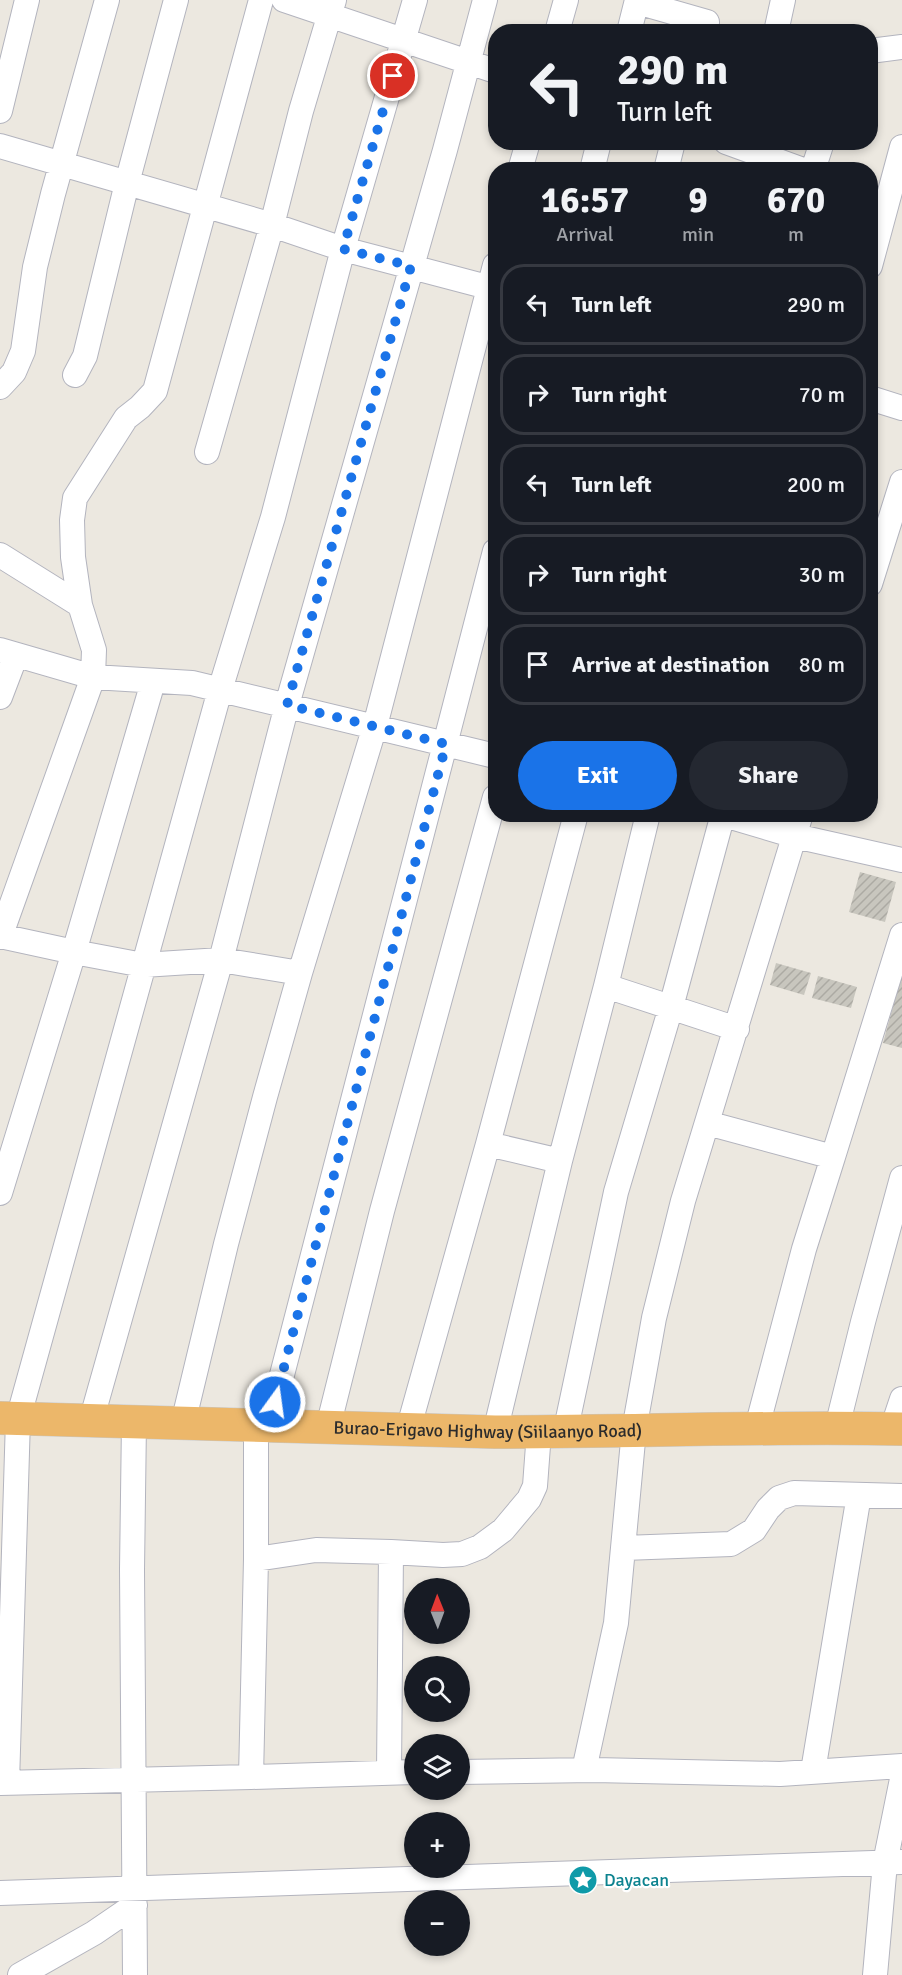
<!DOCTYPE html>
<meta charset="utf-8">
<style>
body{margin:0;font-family:Signika,sans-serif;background:#242831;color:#f1f3f6;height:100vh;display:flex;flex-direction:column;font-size:22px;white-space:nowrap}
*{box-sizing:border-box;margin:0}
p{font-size:20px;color:#9ea1a6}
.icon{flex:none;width:33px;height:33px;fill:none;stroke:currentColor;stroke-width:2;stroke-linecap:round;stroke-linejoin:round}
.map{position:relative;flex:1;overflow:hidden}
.details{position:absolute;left:488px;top:162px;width:390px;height:660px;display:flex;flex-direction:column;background:#171b24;border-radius:24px;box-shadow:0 3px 9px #0003}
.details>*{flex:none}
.hud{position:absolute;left:488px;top:24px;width:390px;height:126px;border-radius:24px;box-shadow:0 3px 9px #0003;background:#171b24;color:#f1f3f6;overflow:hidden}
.needle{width:39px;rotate:359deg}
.buttons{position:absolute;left:404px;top:1578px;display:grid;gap:12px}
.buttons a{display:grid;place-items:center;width:66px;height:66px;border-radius:50%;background:#171b24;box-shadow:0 3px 9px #0003;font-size:30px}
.pin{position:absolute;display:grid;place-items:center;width:51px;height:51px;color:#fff;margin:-26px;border:3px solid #fff;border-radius:50%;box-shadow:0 2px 6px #0007}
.me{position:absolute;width:66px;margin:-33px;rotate:14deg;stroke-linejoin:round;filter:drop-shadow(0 0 4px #0008)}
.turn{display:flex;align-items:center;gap:21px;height:126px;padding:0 30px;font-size:27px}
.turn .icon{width:78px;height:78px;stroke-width:2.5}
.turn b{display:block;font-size:42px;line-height:51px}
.eta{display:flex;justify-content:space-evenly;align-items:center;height:102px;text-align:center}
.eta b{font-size:36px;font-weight:700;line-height:42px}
.button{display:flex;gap:12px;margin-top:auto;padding:12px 30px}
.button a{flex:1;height:69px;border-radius:36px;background:#1a73e8;color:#fff;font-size:24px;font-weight:700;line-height:69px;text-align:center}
.button a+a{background:#242831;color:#f1f3f6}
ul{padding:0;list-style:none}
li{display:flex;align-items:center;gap:18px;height:81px;margin:0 12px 9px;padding:0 18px;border:3px solid #363941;border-radius:24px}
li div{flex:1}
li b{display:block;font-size:22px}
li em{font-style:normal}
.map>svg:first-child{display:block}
.building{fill:url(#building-hatch)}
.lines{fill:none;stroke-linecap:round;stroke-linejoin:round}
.minor-casing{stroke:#b3b4be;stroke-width:26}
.highway-casing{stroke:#c8c8c8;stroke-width:34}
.minor{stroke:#fff;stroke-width:24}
.highway{stroke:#ecb76a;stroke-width:33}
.route{stroke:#1a73e8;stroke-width:10;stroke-dasharray:0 18}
.labels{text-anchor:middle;stroke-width:4.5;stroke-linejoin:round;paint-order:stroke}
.street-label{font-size:18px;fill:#2c2c2c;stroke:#fff}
.culture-label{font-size:18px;fill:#0d838f;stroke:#fff;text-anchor:start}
</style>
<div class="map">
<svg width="902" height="1975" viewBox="0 0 902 1975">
<defs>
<pattern id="building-hatch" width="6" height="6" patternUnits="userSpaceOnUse" patternTransform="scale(1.5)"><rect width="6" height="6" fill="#c8c6be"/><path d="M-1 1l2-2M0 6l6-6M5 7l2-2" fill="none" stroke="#acaaa3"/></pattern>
</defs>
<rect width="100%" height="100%" fill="#ece8e0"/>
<!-- building -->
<path class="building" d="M860 872 896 882 885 922 849 912Z
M776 963 811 973 804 995 770 985Z
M818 976 857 987 851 1008 812 998Z
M901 977 902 978V1048L883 1043Z"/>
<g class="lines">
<!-- minor casing -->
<g class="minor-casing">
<path id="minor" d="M284 0 495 71
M637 2 707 22
M557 32 566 0
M629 32 637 0
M776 32 783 0
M870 51 902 47
M0 111 27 0
M726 142 803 170
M0 146 272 225 343 249 495 289
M520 170 528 142
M592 170 599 142
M666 170 673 142
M813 170 822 142
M870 266 902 147
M75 375 85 356 127 183 176 0
M0 387 14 372 23 351 35 267 53 194 107 0
M870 398 902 408
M207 452 272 225 301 111 334 0
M0 555 80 605
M870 584 902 482
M0 650 93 677 192 683 495 756
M0 697 16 655
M721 814 795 836 902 860
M0 936 74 952 143 965 221 960 300 973
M0 937 93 677 94 650 80 605 73 557 72 520 75 498 126 418 140 407 155 391 261 0
M606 986 737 1029
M707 1123 833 1157 902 935
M488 1144 560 1161
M0 1193 74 952 153 682
M91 1421 221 960 287 705 445 150 485 0
M134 1422 132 1570 135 1975
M183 1423 226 1244 265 1097 300 973 375 726 495 265
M269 1425 495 551
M328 1427 382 1211 495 797
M757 1427 804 1249 833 1157
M837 1427 863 1322 902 1178
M892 1429 902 1399
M408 1430 488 1144 576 814
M495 1432 560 1161 606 986 648 814
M565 1433 616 1192 671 1007 723 814
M624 1548 731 1544 754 1530 768 1509 779 1498 794 1493 902 1496
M256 1559 316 1550 391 1552 443 1555 462 1554 480 1547 503 1530 529 1499 535 1486 539 1432
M584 1770 616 1623 634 1430 654 1318 683 1201 801 814
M813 1771 859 1495
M389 1772 391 1552
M459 1772 594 1770 780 1774 902 1766
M251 1777 414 1772
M0 1783 251 1777 256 1559V1424
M7 1783 18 1419 220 690 273 517 343 249 415 0
M0 1893 902 1862
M20 1975 94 1933 135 1905
M875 1975 885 1863 902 1779"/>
</g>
<!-- highway casing -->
<g class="highway-casing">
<g id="highway">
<path id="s1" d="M0 1418 495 1432C631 1432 766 1426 902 1429"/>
</g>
</g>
<!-- minor -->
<use href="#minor" class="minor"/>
<!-- highway -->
<use href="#highway" class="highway"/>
</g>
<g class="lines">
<!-- route -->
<path class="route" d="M275 1402 446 744 287 705 411 266 343 249 393 76"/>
</g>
<!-- icons -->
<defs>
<g id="sight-disc" transform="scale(1.5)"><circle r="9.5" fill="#0f9aa8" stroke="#fff"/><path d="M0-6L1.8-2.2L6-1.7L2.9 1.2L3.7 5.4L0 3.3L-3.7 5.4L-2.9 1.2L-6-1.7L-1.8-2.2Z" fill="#fff"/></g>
</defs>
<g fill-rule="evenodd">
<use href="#sight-disc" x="583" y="1880"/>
</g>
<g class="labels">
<!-- street labels -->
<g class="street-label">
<text dy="6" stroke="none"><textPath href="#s1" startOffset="488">Burao-Erigavo Highway (Siilaanyo Road)</textPath></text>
</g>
<!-- culture labels -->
<g class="culture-label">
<text x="604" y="1886">Dayacan</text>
</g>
</g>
</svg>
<div class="buttons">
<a><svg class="needle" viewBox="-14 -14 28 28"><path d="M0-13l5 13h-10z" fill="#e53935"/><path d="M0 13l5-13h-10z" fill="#9ea1a6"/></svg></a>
<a><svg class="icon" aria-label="search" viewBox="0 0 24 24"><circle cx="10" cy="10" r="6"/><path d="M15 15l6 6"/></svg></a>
<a><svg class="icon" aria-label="layers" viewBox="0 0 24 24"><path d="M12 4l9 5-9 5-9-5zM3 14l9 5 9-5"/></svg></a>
<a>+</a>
<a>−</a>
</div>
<div class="pin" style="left:393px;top:76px;background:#d93025"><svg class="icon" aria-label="arrive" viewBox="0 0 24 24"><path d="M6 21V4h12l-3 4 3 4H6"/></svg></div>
<svg class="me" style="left:275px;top:1402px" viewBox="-20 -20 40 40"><circle r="17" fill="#1a73e8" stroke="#fff" stroke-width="3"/><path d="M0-11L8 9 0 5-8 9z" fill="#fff"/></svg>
<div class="hud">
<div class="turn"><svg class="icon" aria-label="left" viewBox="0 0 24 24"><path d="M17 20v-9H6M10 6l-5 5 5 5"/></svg><div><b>290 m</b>Turn left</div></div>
</div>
<section class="details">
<div class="eta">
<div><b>16:57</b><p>Arrival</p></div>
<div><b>9</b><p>min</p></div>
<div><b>670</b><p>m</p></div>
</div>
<ul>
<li><svg class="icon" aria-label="left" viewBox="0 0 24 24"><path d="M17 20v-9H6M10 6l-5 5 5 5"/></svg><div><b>Turn left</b></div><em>290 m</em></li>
<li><svg class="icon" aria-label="right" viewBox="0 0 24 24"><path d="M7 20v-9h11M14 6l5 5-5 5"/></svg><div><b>Turn right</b></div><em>70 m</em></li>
<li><svg class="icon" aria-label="left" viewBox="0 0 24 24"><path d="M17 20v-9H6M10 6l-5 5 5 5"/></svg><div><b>Turn left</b></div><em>200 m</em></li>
<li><svg class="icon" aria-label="right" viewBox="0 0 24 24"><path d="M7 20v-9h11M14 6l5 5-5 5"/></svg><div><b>Turn right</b></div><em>30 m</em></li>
<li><svg class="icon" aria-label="arrive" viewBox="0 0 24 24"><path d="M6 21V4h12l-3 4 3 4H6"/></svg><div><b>Arrive at destination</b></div><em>80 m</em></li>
</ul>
<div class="button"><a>Exit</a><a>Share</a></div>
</section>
</div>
